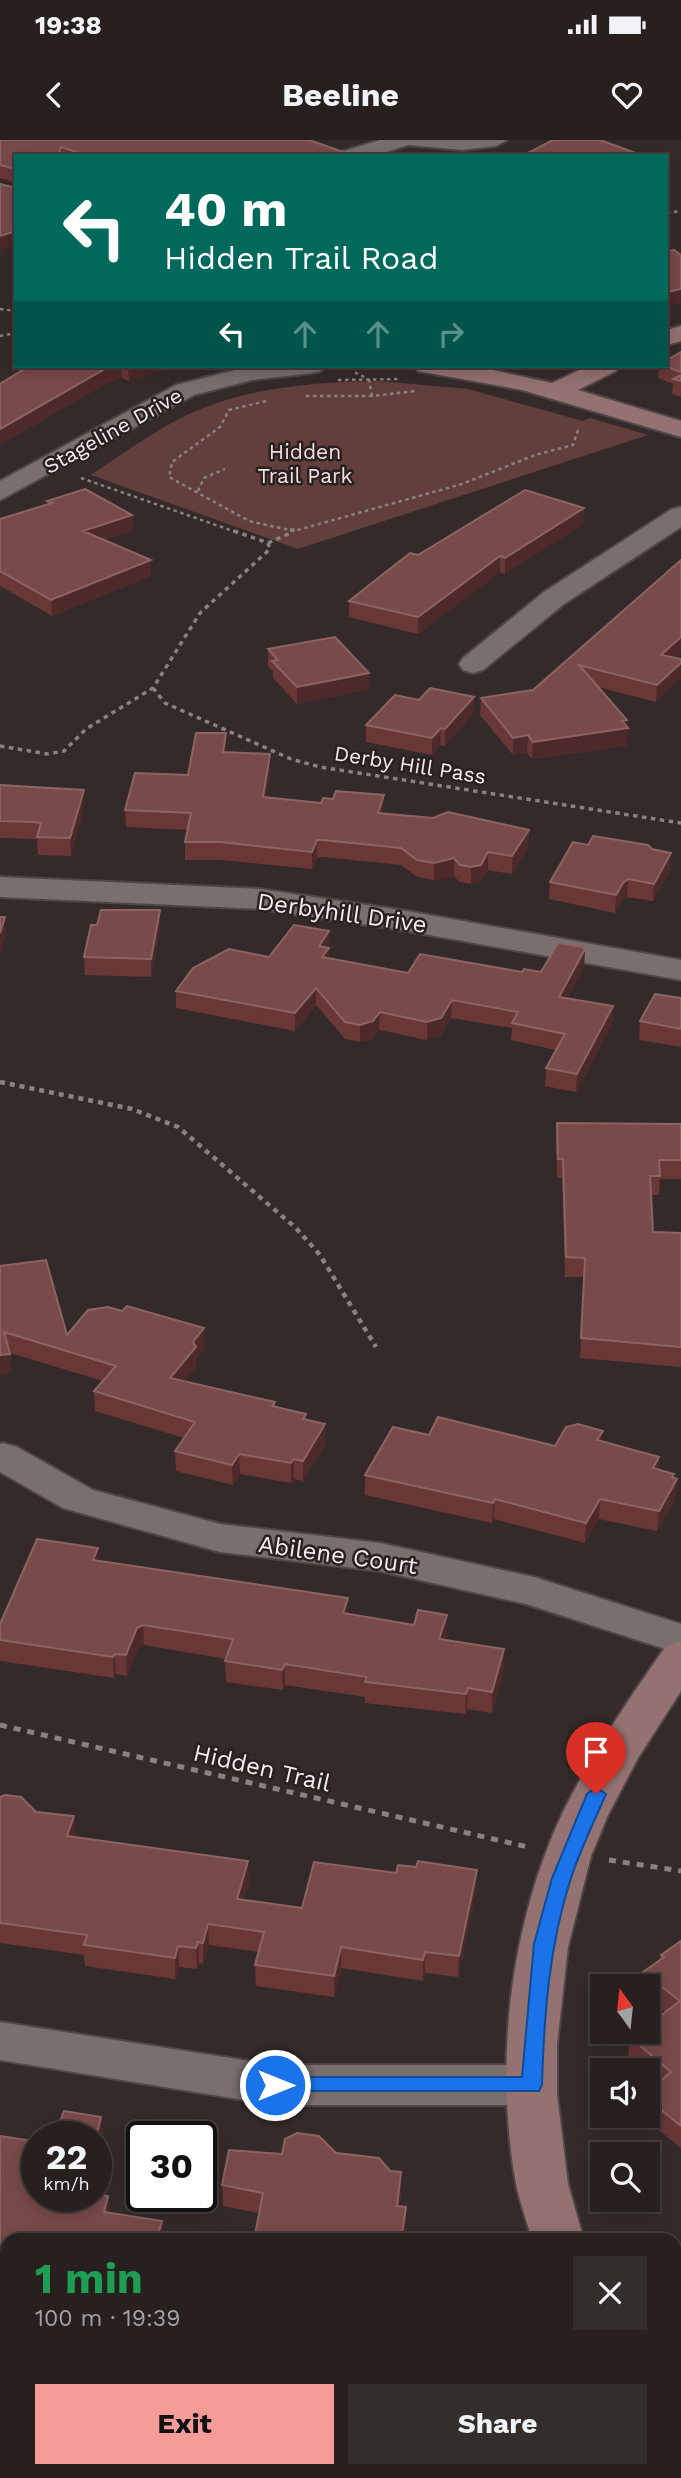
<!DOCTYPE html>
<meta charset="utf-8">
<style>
body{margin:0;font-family:"Work Sans",sans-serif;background:#332d2c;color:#f1f3f6;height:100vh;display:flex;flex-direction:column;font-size:26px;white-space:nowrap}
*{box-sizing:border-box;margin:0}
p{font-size:23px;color:#a4a3a4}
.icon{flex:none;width:38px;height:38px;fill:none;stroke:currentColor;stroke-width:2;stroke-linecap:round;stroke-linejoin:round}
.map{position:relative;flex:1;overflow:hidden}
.panel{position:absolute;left:0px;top:2093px;width:682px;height:245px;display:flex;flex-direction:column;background:#27201f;border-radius:21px 21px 0 0;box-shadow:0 4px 18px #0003,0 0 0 2px #433e3d}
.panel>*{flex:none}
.guide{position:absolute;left:14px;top:14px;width:654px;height:214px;border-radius:0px;box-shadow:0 4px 18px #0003,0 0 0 2px #433e3d;background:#00695c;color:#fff;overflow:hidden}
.needle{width:46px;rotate:345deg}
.tools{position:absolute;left:590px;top:1834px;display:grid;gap:14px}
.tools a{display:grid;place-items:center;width:70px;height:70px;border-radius:0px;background:#27201f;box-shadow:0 4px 18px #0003,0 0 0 2px #433e3d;font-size:35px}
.speed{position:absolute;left:21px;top:1981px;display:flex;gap:14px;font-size:35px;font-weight:700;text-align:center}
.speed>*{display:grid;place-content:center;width:91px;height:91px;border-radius:50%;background:#27201f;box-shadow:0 4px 18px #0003,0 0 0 2px #433e3d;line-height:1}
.speed small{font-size:18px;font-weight:400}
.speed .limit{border:4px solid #111;border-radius:10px;background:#fff;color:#111}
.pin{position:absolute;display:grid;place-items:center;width:60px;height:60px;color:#fff;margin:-72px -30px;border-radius:50% 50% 50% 0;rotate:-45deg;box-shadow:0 0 7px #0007}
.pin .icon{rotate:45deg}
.me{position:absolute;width:77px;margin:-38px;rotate:90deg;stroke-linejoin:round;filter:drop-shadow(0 0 5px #0008)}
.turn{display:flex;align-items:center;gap:24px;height:147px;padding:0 35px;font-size:32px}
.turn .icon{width:91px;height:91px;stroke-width:2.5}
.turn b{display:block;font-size:49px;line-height:60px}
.lanes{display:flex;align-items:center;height:66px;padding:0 35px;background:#0003;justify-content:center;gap:35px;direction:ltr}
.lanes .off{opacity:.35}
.round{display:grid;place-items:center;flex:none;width:74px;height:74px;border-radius:0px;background:#332d2c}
.headline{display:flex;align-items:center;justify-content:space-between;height:119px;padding:0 35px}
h1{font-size:42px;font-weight:700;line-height:52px;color:#1e9e55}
.action{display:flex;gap:14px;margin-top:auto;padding:14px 35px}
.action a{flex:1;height:80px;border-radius:0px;background:#f59b98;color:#111;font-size:28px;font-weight:700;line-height:80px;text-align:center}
.action a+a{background:#332d2c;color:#f1f3f6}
.status{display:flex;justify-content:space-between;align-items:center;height:49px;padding:0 35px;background:#27201f;direction:ltr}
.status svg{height:19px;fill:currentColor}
header{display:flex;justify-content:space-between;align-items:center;height:91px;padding:0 35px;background:#27201f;font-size:32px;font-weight:700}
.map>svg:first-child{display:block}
.green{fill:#623e3c}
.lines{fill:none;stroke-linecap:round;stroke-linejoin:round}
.street-casing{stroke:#4f4747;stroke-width:4}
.secondary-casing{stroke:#4f4747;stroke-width:4}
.path-far3{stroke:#8a8281;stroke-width:2.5;stroke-dasharray:3.5 3.5;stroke-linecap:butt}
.path-far2{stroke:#8a8281;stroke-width:3.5;stroke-dasharray:4.5 4.5;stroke-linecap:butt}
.path-far1{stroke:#8a8281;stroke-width:4.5;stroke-dasharray:5 5;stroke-linecap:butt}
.path{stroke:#8a8281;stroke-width:5;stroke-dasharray:7 7;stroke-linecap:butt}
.street{fill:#7a6e6e;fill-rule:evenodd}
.secondary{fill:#947271;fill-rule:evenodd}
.wall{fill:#6a3737}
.shaded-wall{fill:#4e2929}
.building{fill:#794a4a;stroke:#8c6464;stroke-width:2}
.route{fill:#1a73e8;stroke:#114b97;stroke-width:2}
.labels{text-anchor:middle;stroke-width:5;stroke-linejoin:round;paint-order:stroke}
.far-street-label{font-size:21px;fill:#f4eded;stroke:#292020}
.far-park-label{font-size:21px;fill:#f3dfde;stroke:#292020}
.street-label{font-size:24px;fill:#f4eded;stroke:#292020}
</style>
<div class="status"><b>19:38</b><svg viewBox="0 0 49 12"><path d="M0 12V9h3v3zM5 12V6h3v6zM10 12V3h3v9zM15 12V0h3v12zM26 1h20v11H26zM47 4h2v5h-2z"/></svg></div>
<header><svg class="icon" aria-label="back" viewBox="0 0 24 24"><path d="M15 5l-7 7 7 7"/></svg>Beeline<svg class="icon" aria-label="heart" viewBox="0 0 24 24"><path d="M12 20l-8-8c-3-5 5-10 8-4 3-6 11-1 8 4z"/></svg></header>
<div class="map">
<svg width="681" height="2338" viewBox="0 0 681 2338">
<rect width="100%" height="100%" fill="#342a29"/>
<!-- green -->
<path class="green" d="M378 241 468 249 583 281 590 278 648 295 298 409 91 335C119 316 147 296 177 280 238 248 311 242 378 241Z"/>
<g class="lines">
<!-- street casing -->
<g class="street-casing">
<path id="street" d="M380 0H507L496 6 462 10 408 5 374 16H341L344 11Z
M251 226H324L321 231 312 233 252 240 194 255 0 360V341L176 245Z
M681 367V387L564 464 483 530 473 533 463 530 459 524 463 518 544 452 672 369Z
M0 737 260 749 407 771 681 820V840L407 791 260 769 0 757Z
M3 1303 17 1307 93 1350 220 1384 380 1403 534 1437 681 1484V1514L526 1464 380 1431 220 1412 63 1368 0 1332V1304Z
M0 1882 275 1925H532L550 1931 557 1945 550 1959 532 1965H275L0 1920Z"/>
</g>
<!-- secondary casing -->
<g class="secondary-casing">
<path id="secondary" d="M681 186V201L667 205V190Z
M415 226H474L552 243 588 226H619L616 231 578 250 681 281V297L522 250 418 231Z
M681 1502V1551L638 1618 608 1675 591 1716 568 1807 557 1905V1954L568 2044 584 2100H532C527 2081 520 2063 516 2044 494 1922 510 1786 562 1674 591 1615 628 1560 666 1506Z
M609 2331H665L667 2338H611Z"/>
</g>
<!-- path-far3 -->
<path class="path-far3" d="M667 73 681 71
M0 169 16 171
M0 196 16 193
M353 226 354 232 367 238
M369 239 372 256
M338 240 400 239
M306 256H372L416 251
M266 261 229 270 220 287 172 322 169 337 249 381 294 391 462 344 535 315 573 305 579 287
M81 338 236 392
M198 351 204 338 225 329"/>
<!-- path-far2 -->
<path class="path-far2" d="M290 390H297
M268 403 293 392
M153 548 165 563 291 619 320 627 681 683
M0 606 47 614 64 611 86 589 153 548 200 473 270 409 268 403 231 390"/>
<!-- path-far1 -->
<path class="path-far1" d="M0 942 132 969 178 987 296 1088 320 1115 376 1207"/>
<!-- path -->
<path class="path" d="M0 1585 528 1707
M609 1720 681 1731
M0 2333 21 2338"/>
<!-- street -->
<use href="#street" class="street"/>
<!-- secondary -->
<use href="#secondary" class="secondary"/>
</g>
<!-- wall -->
<path class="wall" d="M0 0 355 16H16V43L0 38Z
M681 212V257L672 254 673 244 658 238 659 226H667Z
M29 226H174L129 241 122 238 105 244 0 305V244Z
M47 361 132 375 133 390 103 400 151 420V436L52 476 0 446V379L48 365Z
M584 368 583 384 505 434 500 432 418 494 349 477V461L418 415Z
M681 420V512L675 518 656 562 598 547 626 586 627 606 532 619 527 613 513 615 480 575 481 558 533 550Z
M268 509 369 549 297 564 273 538V531L268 526Z
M474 557 473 574 445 606 440 605 432 615 366 602V585L419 560Z
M226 610V612L271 630 266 657 383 673 529 690 528 707 512 734 488 730 480 742 471 744 460 742 454 736 434 740 417 737 401 725 323 717 317 718 312 729 220 720H185V702L188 690 126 687 125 670 188 635Z
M0 645 84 667 71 716 38 715 37 699 0 698Z
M670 730 653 761 627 757 622 761 615 773 549 759 550 742Z
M160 770V788L151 837 85 835 84 817 97 785Z
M585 809 584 826 567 858 613 866 612 884 576 952 545 946 546 928 556 910 511 900 512 888 451 878 440 896 427 900 379 890 373 899 360 902 345 899 316 865 295 891 176 868V851L269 817 329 818 408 833 522 832H541Z
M681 858V907L639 900 640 881Z
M557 983 681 984V1039H660L659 1055H651L653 1092 681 1093V1227L580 1218 584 1137H565L562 1038H557L556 1002Z
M0 1126 67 1195 205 1208 196 1218V1227L184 1241 275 1262V1267L306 1274V1280L325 1304 303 1341 294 1339 291 1343 240 1334 233 1345 176 1331 175 1311 184 1298 95 1271 94 1251 103 1241 10 1213 11 1233 0 1235Z
M429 1295 555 1306 602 1302 659 1317V1330L674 1338 676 1359 657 1391 599 1379 585 1403 494 1379 492 1383 365 1355V1335Z
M98 1408V1420L348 1474 414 1485 447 1475V1496L445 1500 504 1529 492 1573 467 1569 465 1574 365 1563V1557L285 1545 283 1550 226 1542 225 1521 226 1519 144 1505 138 1508 127 1536 116 1534 114 1538 0 1521V1484Z
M0 1657 36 1672 75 1697 249 1742 244 1760 302 1768 476 1751 458 1837 425 1833 423 1841 341 1828 334 1857 256 1846 255 1825 259 1812 209 1805 203 1824 199 1823 197 1829 179 1827 175 1839 85 1826 84 1815 0 1803Z
M681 1801V2008L641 1976H648V1951L657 1943 648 1935V1930H642L628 1918 630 1897 665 1872 648 1857V1846H642L643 1832 660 1820 661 1815Z
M101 1977 103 1998 96 2021V1997L37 2056 109 2073 162 2081 163 2100H7V2228L5 2207 6 2204 0 2203V1996L33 2001 55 1995Z
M336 2013 390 2031 401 2032V2053L399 2067 406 2088 404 2100H254L259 2073 223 2066 222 2045 282 2014Z
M681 2108V2148L676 2135V2109Z
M306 2331H496L498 2338H308Z"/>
<!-- shaded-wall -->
<path class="shaded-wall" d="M633 12V16H621Z
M16 91V105L0 110V96Z
M681 149V163L667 166V152Z
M113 226H121L122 238 105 244 0 305V289L105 229Z
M128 226H174L129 241Z
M584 368 583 384 505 434V418Z
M132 375 133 390 83 406V391Z
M500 416V432L418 494V477Z
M151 420V436L52 476 51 460Z
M681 497V512L660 531 661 515Z
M681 523V538L656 562 657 545Z
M369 533V549L297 564V547Z
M474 557 473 574 445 606V589Z
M627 580 626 589 628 588 627 606 532 619 533 602Z
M441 588 440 605 432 615V598Z
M226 593V610L223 629V612Z
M528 595 527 613 513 615V598Z
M270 614 271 630 263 674V657Z
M84 650V667L71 716 70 698Z
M384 655 383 672 378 690V673Z
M529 690 528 707 512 734V716Z
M317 700V718L312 729V712Z
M488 712V730L480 742 471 744V727Z
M671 713 670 730 653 761 654 744Z
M454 718V736L434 740V723Z
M628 739 627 757 622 761 615 773 616 755 623 743Z
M160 770V788L151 837V819Z
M5 777 6 795 0 815V793Z
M329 791V825L322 818 319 806Z
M585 809 584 826 558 874 559 857Z
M316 848V865L295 891V873Z
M452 860 451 878 440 896 427 900V882Z
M613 866 612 884 576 952 577 934Z
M380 872 379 890 373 899 360 902V885Z
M204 1188 205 1208 196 1218V1227L171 1257 170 1238 193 1202Z
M10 1214 11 1233 0 1235V1215Z
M325 1284V1304L303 1341V1321Z
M603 1291 601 1311 597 1300Z
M239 1314 240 1334 233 1345 232 1325Z
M659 1317 658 1337 653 1328Z
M294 1319V1339L291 1343V1323Z
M674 1334 673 1346 677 1339 676 1359 657 1391 659 1371Z
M495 1359 494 1379 492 1383 493 1363Z
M600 1359 599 1379 585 1403 586 1383Z
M98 1408 99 1428 93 1420Z
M348 1458V1478L343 1473Z
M447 1475V1496L439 1520V1499Z
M143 1485 144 1505 138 1508 127 1536 126 1515 137 1488Z
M504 1509V1529L492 1573V1552Z
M115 1514 116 1534 114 1538 113 1517Z
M285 1524V1545L283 1550 282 1530Z
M468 1548 467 1569 465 1574 466 1554Z
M74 1676 75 1697 67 1696Z
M248 1721 249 1742 238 1780 237 1759Z
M477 1730 476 1751 458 1837 459 1816Z
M208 1784 209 1805 203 1824V1803Z
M198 1802 199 1823 197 1829 196 1808Z
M178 1806 179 1827 175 1839V1818Z
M341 1807V1828L334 1857V1836Z
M425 1812V1833L423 1841V1820Z
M101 1977 103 1998 96 2021V1997Z
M401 2032V2053L396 2087 397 2066Z
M108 2056 110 2077 104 2072Z
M406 2067V2088L404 2100H401Z
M162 2081 163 2100H158V2095Z"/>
<!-- building -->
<path class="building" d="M0 0H309L355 16H89L61 7 58 16H16V29L0 25Z
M553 0H600L633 12 621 16H535L528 13Z
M0 44 16 48V91L0 96Z
M674 110 681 115V149L667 152V111Z
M681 212V232L665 226H667V220Z
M29 226H113L105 229 0 289V244Z
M681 235V241L673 239Z
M85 349 132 375 83 391 151 420 51 460 0 431V379L52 363 47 361Z
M525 350 584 368 505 418 500 416 418 477 349 461 410 413 418 415Z
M681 420V497L661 515 681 519V523L657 545 579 525 627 580 622 581 628 588 533 602 528 595 513 598 481 558 533 550Z
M335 497 369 533 297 547 272 521 278 520 268 509Z
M430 548 474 557 445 589 441 588 432 598 366 585 395 555 419 560Z
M196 593H226L223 612 270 614 263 657 321 663 323 658 333 659 336 651 384 655 378 673 433 678 448 672 529 690 512 716 488 712 481 725 471 727 460 725 454 718 434 723 417 720 401 708 323 700H317L312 712 220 702H185L191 673 125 670 135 633 188 635Z
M0 645 84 650 70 698 37 697 41 683 33 682 0 681Z
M593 696 648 705 652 709 671 713 654 744 628 739 623 743 616 755 550 742 573 702 588 705Z
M101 770H160L151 819 84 817 91 785H97Z
M0 777H5L0 793Z
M294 785 329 791 319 806 329 808 322 817 408 833 420 814 522 832 524 829 541 832 558 803 582 807 585 809 559 857 613 866 577 934 546 928 565 894 512 883 518 872 452 860 441 878 427 882 380 872 373 881 360 885 345 882 316 848 295 873 176 851 193 828 229 809 269 817Z
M655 854 681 858V889L640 881Z
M557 983 681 984V1020H659L660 1036H650L653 1092 681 1093V1207L581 1198 585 1118 566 1117 563 1019H558Z
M46 1120 67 1195 88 1170 108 1167 122 1171 127 1166 204 1188 193 1202 196 1207 170 1238 275 1262 272 1266 306 1274 303 1279 325 1284 303 1321 294 1319 291 1323 239 1314 232 1325 175 1311 195 1282 94 1251 116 1226 4 1192 10 1214 0 1215V1126Z
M438 1277 555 1306 566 1287 578 1284 603 1291 597 1300 659 1317 653 1328 674 1334 672 1337 677 1339 659 1371 600 1359 586 1383 495 1359 493 1363 365 1335 393 1287 429 1295Z
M37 1399 98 1408 93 1420 348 1458 343 1473 414 1485 418 1470 447 1475 439 1499 504 1509 492 1552 468 1548 466 1554 365 1542 367 1537 285 1524 282 1530 225 1521 233 1499 143 1485 137 1488 126 1515 115 1514 113 1517 0 1500V1484Z
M5 1655 21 1657 36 1672 74 1676 67 1696 248 1721 237 1759 302 1768 314 1722 396 1733 398 1725 416 1727 418 1721 477 1730 459 1816 425 1812 423 1820 341 1807 334 1836 255 1825 264 1792 208 1784 203 1803 198 1802 196 1808 178 1806 175 1818 84 1805 87 1795 0 1783V1657Z
M681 1801V1986L648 1959V1951L671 1932 630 1897 638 1892H648V1885L680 1861 643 1832 664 1817 661 1815Z
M64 1971 101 1977 96 1997H37V2056H96V2054L108 2056 104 2072 162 2081 158 2095 162 2096 161 2100H7V2183L0 2182V1996L33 2001 37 1992 55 1995Z
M297 1993 319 1996 336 2013 379 2018 390 2031 401 2032 397 2066 406 2067 401 2100H254L263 2053 222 2045 229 2010 282 2014 285 1999Z
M681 2108V2122L676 2109Z
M312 2331H496L498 2338H314Z
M519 2335 520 2338H506Z"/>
<!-- route -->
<path class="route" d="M596 1647 606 1654C594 1682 580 1710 571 1738 549 1805 544 1876 542 1945L539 1951H268L265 1945 268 1939 275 1937H522L534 1804 552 1738 587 1654Z"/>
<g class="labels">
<!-- far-street labels -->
<g class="far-street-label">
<text transform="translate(113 291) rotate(-29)" y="7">Stageline Drive</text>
<text transform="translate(410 625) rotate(9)" y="7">Derby Hill Pass</text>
</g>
<!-- far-park labels -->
<g class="far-park-label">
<text x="305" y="319">Hidden<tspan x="305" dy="24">Trail Park</tspan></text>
</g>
<!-- street labels -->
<g class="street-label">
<text transform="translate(342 773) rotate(8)" y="8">Derbyhill Drive</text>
<text transform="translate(338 1415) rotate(8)" y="8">Abilene Court</text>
<text transform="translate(262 1628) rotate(13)" y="8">Hidden Trail</text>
</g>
</g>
</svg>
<div class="tools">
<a><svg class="needle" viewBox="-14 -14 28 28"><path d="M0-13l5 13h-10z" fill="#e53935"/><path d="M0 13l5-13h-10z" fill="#a4a3a4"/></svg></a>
<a><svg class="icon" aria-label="sound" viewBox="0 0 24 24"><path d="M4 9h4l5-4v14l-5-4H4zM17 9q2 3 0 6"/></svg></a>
<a><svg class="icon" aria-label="search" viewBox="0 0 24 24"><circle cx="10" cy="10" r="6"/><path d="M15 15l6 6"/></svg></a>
</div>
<div class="speed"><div>22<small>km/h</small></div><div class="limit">30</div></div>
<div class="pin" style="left:596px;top:1654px;background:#d93025"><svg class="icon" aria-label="arrive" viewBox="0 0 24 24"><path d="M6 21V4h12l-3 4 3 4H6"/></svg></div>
<svg class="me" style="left:275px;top:1945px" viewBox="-20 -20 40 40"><circle r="17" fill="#1a73e8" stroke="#fff" stroke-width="3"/><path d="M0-11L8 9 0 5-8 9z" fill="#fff"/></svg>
<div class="guide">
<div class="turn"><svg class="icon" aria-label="left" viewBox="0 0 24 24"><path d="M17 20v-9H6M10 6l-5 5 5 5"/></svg><div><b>40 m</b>Hidden Trail Road</div></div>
<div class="lanes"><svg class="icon" aria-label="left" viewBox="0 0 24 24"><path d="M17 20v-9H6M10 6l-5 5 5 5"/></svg><svg class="icon off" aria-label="ahead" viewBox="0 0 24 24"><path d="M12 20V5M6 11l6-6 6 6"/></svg><svg class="icon off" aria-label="ahead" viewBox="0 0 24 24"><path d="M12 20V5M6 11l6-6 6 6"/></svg><svg class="icon off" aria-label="right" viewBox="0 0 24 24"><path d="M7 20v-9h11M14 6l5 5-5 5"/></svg></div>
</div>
<section class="panel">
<div class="headline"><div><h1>1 min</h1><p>100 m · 19:39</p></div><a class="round"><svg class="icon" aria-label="close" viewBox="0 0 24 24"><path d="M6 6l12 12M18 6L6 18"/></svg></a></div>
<div class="action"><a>Exit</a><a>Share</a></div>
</section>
</div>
